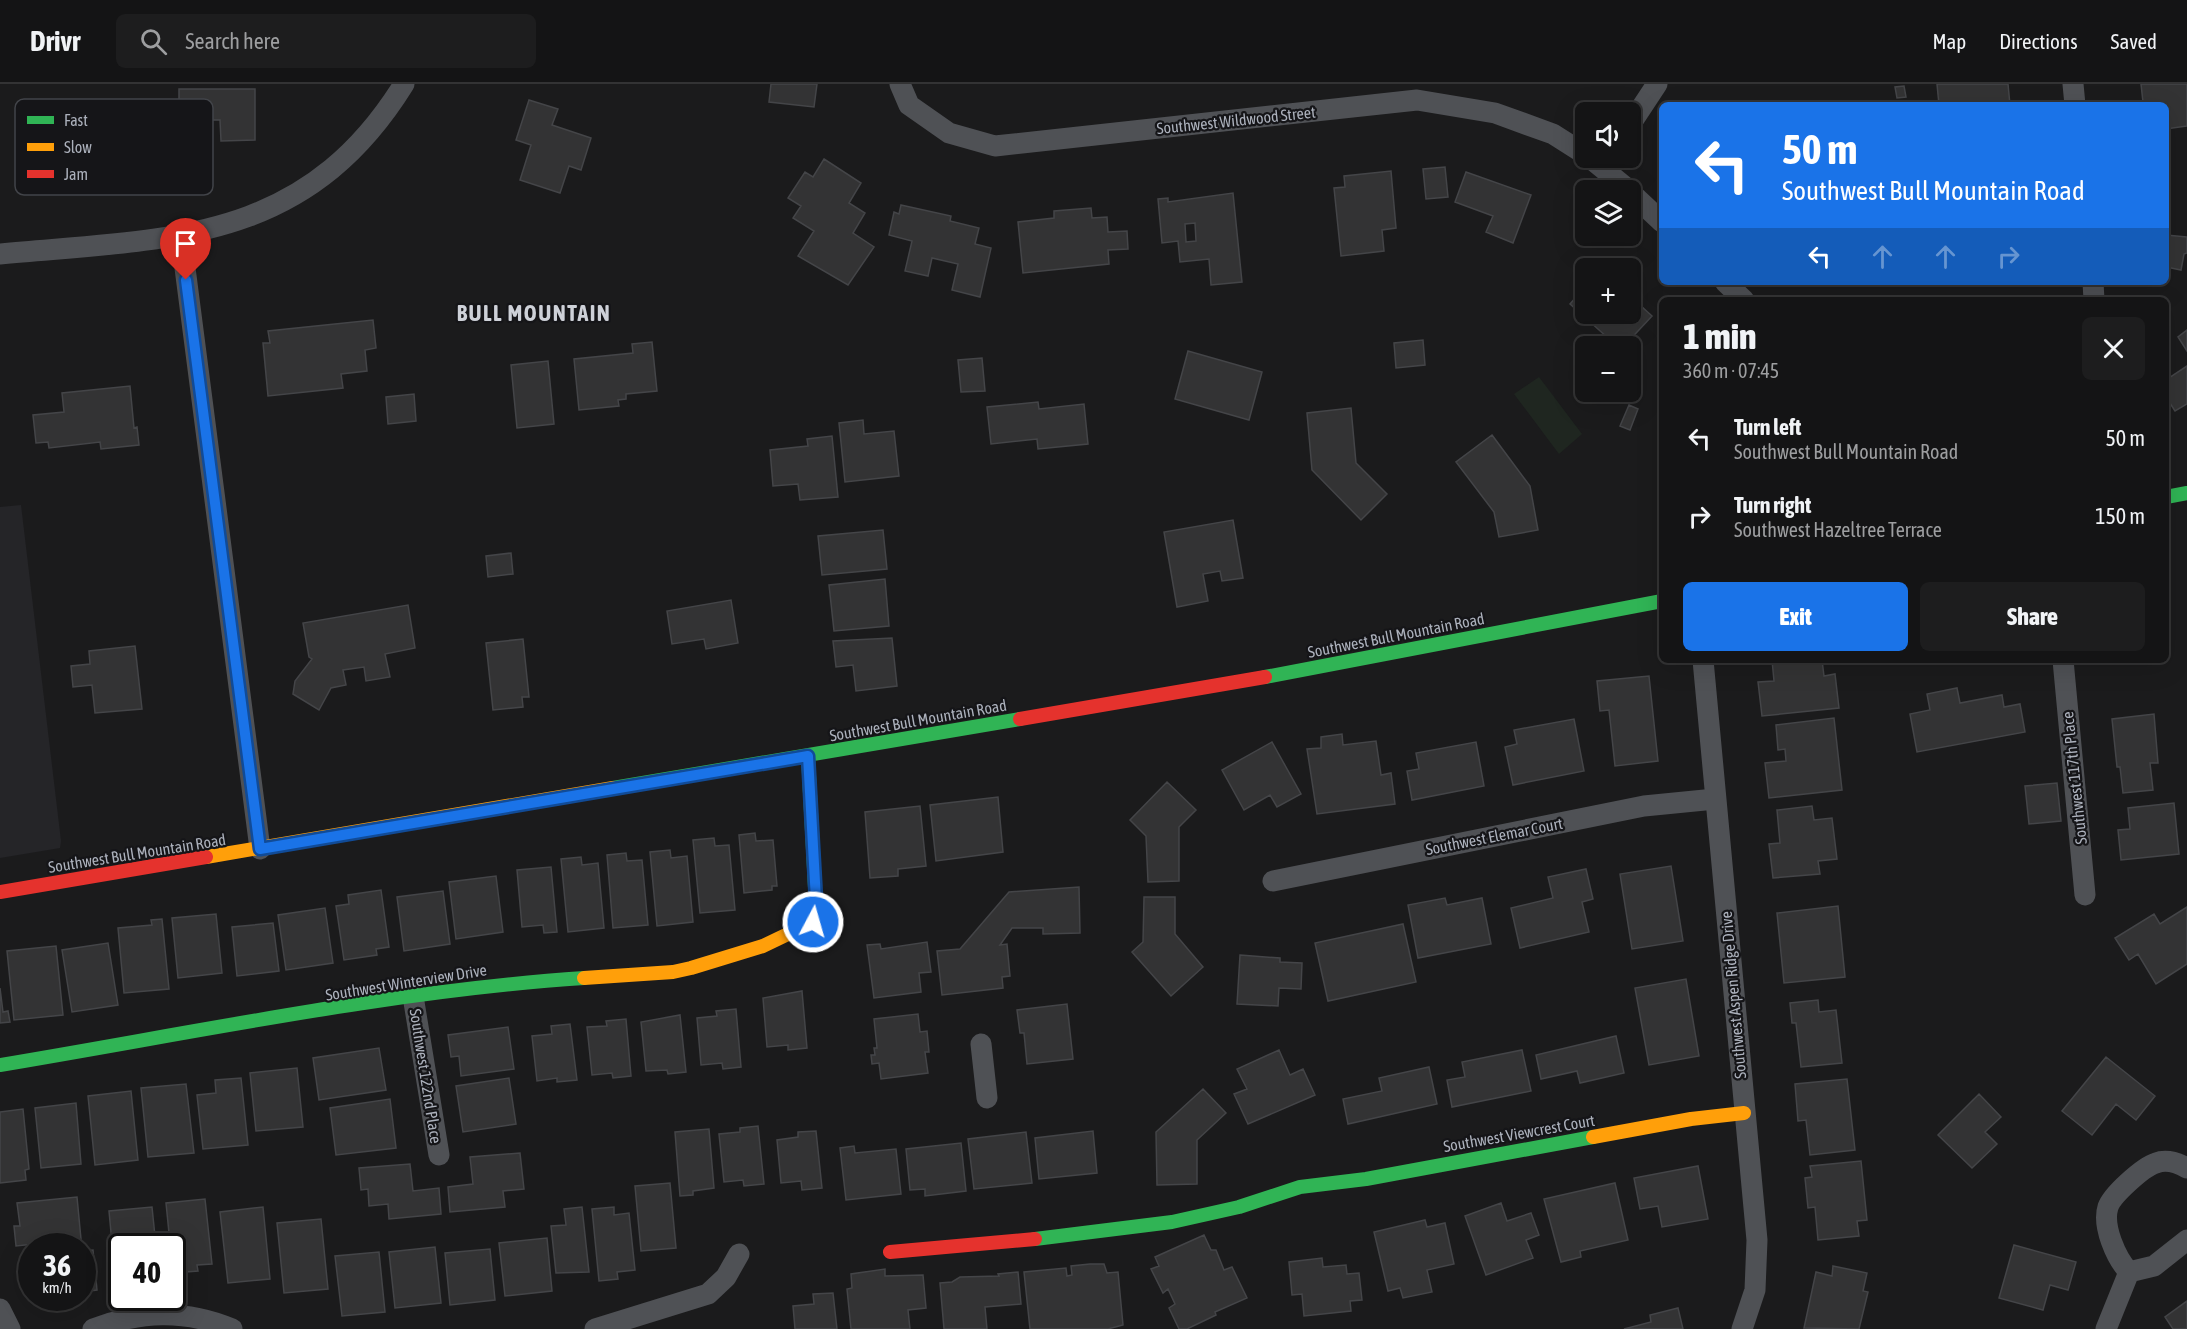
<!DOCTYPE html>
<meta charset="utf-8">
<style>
body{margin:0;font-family:"Asap Condensed",sans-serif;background:#1d1d1e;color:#f1f3f6;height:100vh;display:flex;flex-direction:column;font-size:22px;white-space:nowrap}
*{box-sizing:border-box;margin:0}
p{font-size:20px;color:#9d9ea0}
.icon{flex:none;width:33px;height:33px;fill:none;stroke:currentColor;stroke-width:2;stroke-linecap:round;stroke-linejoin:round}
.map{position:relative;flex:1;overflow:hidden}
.side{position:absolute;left:1659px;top:213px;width:510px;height:366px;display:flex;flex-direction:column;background:#141415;border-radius:9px;box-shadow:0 6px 24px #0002,0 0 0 2px #333334}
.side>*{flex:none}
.top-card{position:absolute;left:1659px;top:18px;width:510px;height:183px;border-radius:9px;box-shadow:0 6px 24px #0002,0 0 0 2px #333334;background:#1a73e8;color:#fff;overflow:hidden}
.buttons{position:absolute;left:1575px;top:18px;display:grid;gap:12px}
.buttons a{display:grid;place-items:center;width:66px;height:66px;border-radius:9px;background:#141415;box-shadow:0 6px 24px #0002,0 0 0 2px #333334;font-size:30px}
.speed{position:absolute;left:18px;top:1149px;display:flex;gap:12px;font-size:30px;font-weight:700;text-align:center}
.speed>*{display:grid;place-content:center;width:78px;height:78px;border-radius:50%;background:#141415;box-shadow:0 6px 24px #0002,0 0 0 2px #333334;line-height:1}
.speed small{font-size:15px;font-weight:400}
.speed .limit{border:3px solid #111;border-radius:9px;background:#fff;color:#111}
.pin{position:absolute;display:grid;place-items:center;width:51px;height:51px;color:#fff;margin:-62px -26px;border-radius:50% 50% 50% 0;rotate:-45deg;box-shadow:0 0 6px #0007}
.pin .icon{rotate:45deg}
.me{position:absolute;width:66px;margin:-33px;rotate:6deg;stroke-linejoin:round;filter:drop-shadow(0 0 4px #0008)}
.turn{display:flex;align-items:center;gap:21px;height:126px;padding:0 24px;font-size:27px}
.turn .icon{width:78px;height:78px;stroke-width:2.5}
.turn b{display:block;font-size:42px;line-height:51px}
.lanes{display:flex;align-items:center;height:57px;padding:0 24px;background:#0003;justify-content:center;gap:30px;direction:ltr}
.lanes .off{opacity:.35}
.round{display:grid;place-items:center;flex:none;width:63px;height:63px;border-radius:9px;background:#1d1d1e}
.overview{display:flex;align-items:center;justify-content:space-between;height:102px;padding:0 24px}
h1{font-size:36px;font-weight:800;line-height:45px}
.cta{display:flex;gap:12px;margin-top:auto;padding:12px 24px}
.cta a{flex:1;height:69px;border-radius:9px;background:#1a73e8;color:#fff;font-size:24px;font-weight:800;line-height:69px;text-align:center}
.cta a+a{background:#1d1d1e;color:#f1f3f6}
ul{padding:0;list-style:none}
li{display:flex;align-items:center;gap:18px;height:78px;padding:0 24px}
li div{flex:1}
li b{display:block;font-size:22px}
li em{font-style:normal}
header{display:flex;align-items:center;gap:36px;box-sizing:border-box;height:84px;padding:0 30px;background:#141415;border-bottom:2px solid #333334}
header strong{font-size:28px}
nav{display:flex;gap:33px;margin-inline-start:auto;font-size:21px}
.search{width:420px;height:54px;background:#1d1d1e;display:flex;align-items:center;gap:15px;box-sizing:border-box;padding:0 21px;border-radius:9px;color:#9d9ea0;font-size:22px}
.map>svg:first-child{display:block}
.built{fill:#252528}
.green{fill:#1f2620}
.building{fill:#333334;stroke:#444548;stroke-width:1.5;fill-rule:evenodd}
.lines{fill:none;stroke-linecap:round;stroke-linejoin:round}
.street{stroke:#4f5155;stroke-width:21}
.fast{stroke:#30b455;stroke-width:14}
.slow{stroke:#ff9f0a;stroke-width:14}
.jam{stroke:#e5322d;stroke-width:14}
.route-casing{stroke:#114b97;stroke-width:15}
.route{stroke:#1a73e8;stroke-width:10}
.labels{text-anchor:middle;stroke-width:4.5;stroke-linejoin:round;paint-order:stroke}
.street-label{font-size:16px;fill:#acb1bc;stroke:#151518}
.district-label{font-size:22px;font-weight:bold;letter-spacing:1.5px;fill:#ced1d8;stroke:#151518}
.key{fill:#151518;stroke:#424449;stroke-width:1.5}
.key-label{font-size:16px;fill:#acb1bc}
</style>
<header>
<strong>Drivr</strong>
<div class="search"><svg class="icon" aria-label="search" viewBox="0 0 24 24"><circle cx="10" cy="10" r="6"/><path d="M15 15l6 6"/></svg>Search here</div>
<nav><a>Map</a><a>Directions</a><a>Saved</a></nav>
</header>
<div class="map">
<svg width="2187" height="1245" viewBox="0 0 2187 1245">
<rect width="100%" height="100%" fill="#1b1b1c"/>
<!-- built -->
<path class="built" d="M21 421 61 757 60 764 0 774V423Z"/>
<!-- green -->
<path class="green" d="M1539 293 1582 350 1559 370 1514 310Z"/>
<!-- building -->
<path class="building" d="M771 0H817L814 23 769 18Z
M1937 0H2008L2010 21H1939Z
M2141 0H2187V42L2166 45V21H2159V17L2143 18Z
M1904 2 1906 13 1897 14 1895 3Z
M179 5H255V56L221 57 220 36H206L207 58H179Z
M529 16 558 25 552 41 591 54 581 86 569 82 560 109 520 96 531 61 516 56Z
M824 75 861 99 849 119 865 129 853 149 874 163 848 201 798 172 814 147 793 134 801 122 788 114 805 88 813 93Z
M1445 83 1448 113 1426 115 1423 85Z
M1391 87 1396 144 1382 146 1384 167 1341 172 1334 104 1345 103 1344 92Z
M1466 88 1531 111 1513 159 1486 148 1493 132 1455 118Z
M1233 109 1242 198 1211 201 1209 175 1180 178 1178 157 1162 159 1158 115 1168 114V118ZM1195 139 1196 157 1186 158 1185 140Z
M901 121 951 132 950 137 979 144 975 160 991 164 980 213 952 206 958 180 932 174 928 192 905 187 912 157 889 151 894 128 899 130Z
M1091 124 1092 134 1107 133 1108 148 1127 147 1128 165 1108 166 1109 180 1023 189 1018 138 1054 134V127Z
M2166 151 2187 153V169L2184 170 2181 186 2166 183Z
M1586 202V230H1630V212L1652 232 1624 262H1617L1570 220Z
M373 236 376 264 365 266 367 287 341 290 343 304 268 312 263 259H270L268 247Z
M2187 246V267L2178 253Z
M1423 256 1425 281 1396 284 1394 259Z
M652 258 657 307 626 310V315L618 316 619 322 579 326 574 275 633 269 632 260Z
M1188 267 1262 288 1249 336 1175 315Z
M982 274 985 307 961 308 958 276Z
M548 277 554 340 517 344 511 281Z
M2187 282V320L2175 327 2166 313V296Z
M130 302 134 344 137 343 139 361 101 365 100 358 49 364 48 358 36 359 33 331 64 328 62 309Z
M414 310 416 337 388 340 386 313Z
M1038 318 1039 325 1084 320 1088 360 1038 365 1037 355 991 360 987 323Z
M1629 321 1638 325 1630 346 1620 342Z
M1351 324 1356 379 1387 410 1361 436 1312 386 1307 329Z
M863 336 864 350 894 347 899 392 845 398 839 339Z
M1492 351 1530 402 1538 446 1499 453 1494 428 1456 378Z
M832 352 838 413 800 416 798 400 773 402 770 366 808 362 807 355Z
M1233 436 1243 494 1222 497 1220 487 1203 490 1208 517 1177 523 1164 448Z
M883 446 887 485 822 491 818 452Z
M511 469 513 490 488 493 486 472Z
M885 495 889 542 834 547 829 501Z
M731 516 738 559 706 565 704 555 672 560 667 527Z
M408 521 415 564 385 570 390 593 366 597 364 583 343 586 346 601 331 604 319 626 293 610 295 597 312 575 309 573 303 539Z
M892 554 897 602 856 607 853 581 836 583 833 557Z
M523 555 529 613H522L523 623 493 626 486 559Z
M135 562 142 625 95 629 92 601 73 603 71 582 90 580 89 567Z
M1772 576H1822L1824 592 1835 590 1839 624 1762 632 1758 598 1774 597Z
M1649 592 1658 677 1615 682 1609 626 1600 627 1597 597Z
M1957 604 1960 619 2002 611 2004 623 2020 620 2025 648 1917 668 1910 630 1930 626 1927 610Z
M2154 630 2158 679H2150L2153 706 2123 709 2120 683H2117L2112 635Z
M1834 634 1842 706 1769 714 1765 679 1786 677 1785 665 1778 666 1776 641Z
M1574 635 1584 687 1513 701 1505 663 1517 660 1514 646Z
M1342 650 1343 661 1376 657 1381 691 1391 689 1395 720 1317 730 1307 665 1321 664V653Z
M1272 658 1301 710 1277 723 1270 711 1244 726 1222 686Z
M1476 658 1484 702 1412 716 1407 687 1419 685 1416 669Z
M1167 698 1196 726 1179 743V797L1148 798 1146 752 1130 736Z
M2057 699 2061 737 2029 740 2025 702Z
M998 713 1003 768 936 777 930 721Z
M2174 719 2179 770 2121 776 2118 746 2130 745 2128 724Z
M920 722 926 782 898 785V792L870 794 865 728Z
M1812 722 1814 736 1832 734 1837 775 1818 777 1820 790 1773 794 1769 760 1780 759 1777 726Z
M755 749 756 757 773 756 777 802H772V806L744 809 739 751Z
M714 754 715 762 729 761 735 826 700 829 693 756Z
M670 766 671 774 687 772 693 838 657 842 650 768Z
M626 769 627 777 642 776 648 841 613 844 607 771Z
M581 773 582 781 598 779 604 844 568 848 561 775Z
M1671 782 1683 857 1632 865 1620 790Z
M551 783 557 848 544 849 543 841 522 843 517 786Z
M1586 785 1593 815 1582 818 1589 848 1520 864 1511 824 1553 814 1548 793Z
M496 792 503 848 456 855 449 798Z
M1079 803 1080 849 1043 850V844H1012L1000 861 1007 860 1010 892 1002 893 1003 904 942 911 937 867 960 865 1009 808Z
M381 806 389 863 376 865 377 871 344 876 336 822 349 820 348 811Z
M443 807 450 860 404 867 397 813Z
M1144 813H1175V850L1203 883 1171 912 1132 868 1143 858Z
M1445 814 1447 821 1482 814 1491 860 1418 874 1408 821Z
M1838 822 1845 893 1784 899 1777 829Z
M2187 823V880L2156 900 2138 870 2129 876 2115 854 2154 830 2160 840Z
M325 824 333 879 286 886 278 831Z
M216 830 222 889 178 894 172 834Z
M162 835 169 905 124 909 118 844 152 841 151 836Z
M273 839 279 887 237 892 232 843Z
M1403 840 1416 898 1328 917 1315 859Z
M927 858 931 888 919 889 921 908 874 914 867 861 880 860 881 865Z
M108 859 118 921 72 928 62 866Z
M56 862 63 931 14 936 7 867Z
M1240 871 1280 874V878L1302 879 1301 905 1279 904 1278 922 1237 920Z
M1686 895 1699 972 1649 981 1635 904Z
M0 904 3 928 8 927 10 938 0 939Z
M802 907 807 964 788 966V961L767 963 763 914Z
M1818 916 1819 928 1836 926 1842 979 1801 983 1796 939H1792L1790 919Z
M1067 920 1073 975 1027 980 1024 949H1020L1017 926Z
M736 925 741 983 723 985 722 979 701 981 697 934 717 932 716 927Z
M918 930 920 948 927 947 929 968H925L928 989 881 995 879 979 872 980 871 971H875L874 964H877L874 935Z
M680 931 686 988 668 990 667 986 646 987 641 938Z
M626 935 631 992 613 994 612 989 592 991 587 943 607 942 606 937Z
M570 940 577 996 557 998V994L537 997 532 952 552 950 551 942Z
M508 943 514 985 461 992 459 972 451 973 448 951Z
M1616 952 1624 989 1580 999 1577 987 1541 995 1536 971Z
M379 964 386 1006 319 1016 313 974Z
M1279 966 1290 991 1303 985 1315 1011 1248 1040 1234 1010 1247 1005 1237 985Z
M1522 966 1531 1007 1452 1023 1447 996 1465 993 1462 978Z
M2106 973 2155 1012 2136 1036 2116 1020 2092 1051 2062 1027Z
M1429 983 1437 1020 1348 1040 1343 1015 1382 1007 1379 994Z
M297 984 303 1043 256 1047 250 989Z
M241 994 248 1061 203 1065 197 1011 216 1009 215 996Z
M509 994 516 1040 463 1048 456 1002Z
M1847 995 1855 1066 1810 1071 1806 1036 1798 1037 1795 1000Z
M186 1000 194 1069 148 1073 141 1004Z
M1203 1005 1226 1029 1197 1056V1100L1157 1101 1156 1048Z
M131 1007 138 1076 95 1081 88 1012Z
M1979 1010 2001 1033 1985 1048 1997 1060 1972 1084 1938 1051Z
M390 1015 396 1064 336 1071 330 1024Z
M76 1019 81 1080 41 1084 35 1024Z
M23 1025 29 1085 25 1086 26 1096 0 1099V1028Z
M758 1042 764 1100 744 1102 743 1096 724 1098 719 1050 740 1048V1044Z
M709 1045 714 1104 693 1107V1111L680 1112 675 1048Z
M816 1047 822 1104 802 1106 801 1097 781 1099 777 1056 798 1053V1048Z
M1093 1047 1097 1089 1039 1095 1035 1054Z
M1026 1048 1032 1099 974 1105 968 1055Z
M961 1059 966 1107 925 1112V1105L910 1106 906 1065Z
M854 1062 855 1069 896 1065 901 1110 846 1116 840 1064Z
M520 1069 524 1105 503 1107 505 1123 450 1128 448 1103 473 1100 470 1073Z
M1861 1077 1867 1136 1857 1137 1859 1152 1818 1156 1815 1123 1808 1124 1805 1094 1812 1093 1810 1082Z
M410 1080 413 1107 439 1104 441 1130 389 1135 388 1120 369 1122 368 1105 361 1106 359 1084Z
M1698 1082 1708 1135 1662 1143 1658 1122 1640 1125 1634 1094Z
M670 1099 676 1164 641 1167 635 1102Z
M1615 1099 1628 1156 1580 1167 1581 1173 1561 1178 1544 1115Z
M77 1113 81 1155 16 1162 14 1142H20L17 1119Z
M205 1115 212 1180 197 1181 198 1187 173 1189 166 1119Z
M1501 1119 1507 1137 1531 1129 1539 1151 1526 1156 1533 1174 1486 1191 1465 1132Z
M152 1123 156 1162H122V1192H115L109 1127Z
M263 1123 270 1195 228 1199 220 1128Z
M582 1123 589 1188 556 1189 551 1142 566 1141 564 1125Z
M614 1123V1131L629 1129 635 1186 617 1188 618 1195 599 1197 592 1125Z
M321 1135 328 1205 284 1209 277 1139Z
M1425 1136 1427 1143 1445 1139 1454 1180 1427 1186 1432 1208 1403 1214 1400 1204 1388 1207 1374 1148Z
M1204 1151 1211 1166H1216L1224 1186 1232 1183 1247 1214 1215 1228 1216 1231 1187 1245H1179L1169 1224 1175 1220 1168 1205 1163 1209 1151 1185 1159 1182 1155 1173Z
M547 1154 552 1207 505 1212 499 1159Z
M2014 1161 2076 1178 2068 1206 2050 1201 2043 1226 1999 1214Z
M435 1163 441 1219 395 1224 389 1168Z
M490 1165 495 1216 450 1221 445 1169Z
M93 1166 97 1206 82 1208V1167Z
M379 1168 385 1228 342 1232 335 1172Z
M1322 1174 1323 1183 1346 1181 1347 1190 1359 1189 1362 1216 1350 1217 1351 1227 1304 1232 1302 1210 1292 1211 1289 1178Z
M1090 1180H1104L1107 1189 1118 1188 1123 1241 1108 1245H1030L1024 1188 1066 1184 1067 1192 1072 1191 1071 1182Z
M1833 1182 1867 1189 1863 1207 1868 1208 1859 1245 1804 1244 1816 1188 1832 1192Z
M885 1185V1192L923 1191 926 1224 908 1226 910 1245H851L847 1205 852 1204 851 1190Z
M1018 1188 1021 1220 985 1223 987 1245H944L940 1199 952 1198 960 1193 999 1192 998 1190Z
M833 1209 837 1245H795L793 1222 814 1220 813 1210Z
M2187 1217V1245H2173L2165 1233Z
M1678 1224 1683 1245H1624L1651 1238 1650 1231Z"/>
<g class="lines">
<!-- street -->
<path class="street" d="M900 0 909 21 949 49 995 62 1417 16 1495 29 1553 50 1586 71
M2073 0 2075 21
M1630 41 1657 0
M1590 74 1629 106
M1630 108 1662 138
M181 153 260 765
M0 170C168 154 304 161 404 0
M1725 198 1744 216
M2093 198 2094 216
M1703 576 1757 1156 1755 1206 1742 1245
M2063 576 2085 811
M1273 797 1644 722 1715 715
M413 912 439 1071
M981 960 987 1014
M2129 1188C2116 1174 2102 1142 2108 1123 2112 1111 2143 1083 2156 1079 2166 1075 2178 1079 2187 1084
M2129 1188 2154 1182 2187 1156
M0 1225 10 1245
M93 1245C140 1227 185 1225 232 1245
M595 1245 708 1210 726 1193 739 1170
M2106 1245 2129 1188"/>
<!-- fast -->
<path class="fast" d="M2166 413 2187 409
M1265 593 1662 517
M808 672 815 804
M613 704 1020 635
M0 981C192 949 390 907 584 894
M1035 1155 1172 1138 1239 1123 1300 1103 1366 1095 1593 1053"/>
<!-- slow -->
<path class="slow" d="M206 773 613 704
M584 894 673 888 691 884 763 862 813 838 816 828 815 804
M1593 1053 1691 1035 1744 1029"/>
<!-- jam -->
<path class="jam" d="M1020 635 1265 593
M0 808 206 773
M890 1168 1035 1155"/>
</g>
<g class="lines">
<!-- route casing -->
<g class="route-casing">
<path id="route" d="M186 196 260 765 808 672 816 816 813 838"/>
</g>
<!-- route -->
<use href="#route" class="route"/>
</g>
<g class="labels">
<!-- street labels -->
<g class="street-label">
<text transform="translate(1236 36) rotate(-6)" y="6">Southwest Wildwood Street</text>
<text transform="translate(1396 551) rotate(-11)" y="6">Southwest Bull Mountain Road</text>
<text transform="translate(918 636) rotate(-10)" y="6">Southwest Bull Mountain Road</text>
<text transform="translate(2074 694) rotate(-96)" y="6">Southwest 117th Place</text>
<text transform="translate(1494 752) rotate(-11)" y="6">Southwest Elemar Court</text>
<text transform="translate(137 769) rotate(-9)" y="6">Southwest Bull Mountain Road</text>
<text transform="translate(406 898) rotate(-9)" y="6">Southwest Winterview Drive</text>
<text transform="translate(1733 911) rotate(-95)" y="6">Southwest Aspen Ridge Drive</text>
<text transform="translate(426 992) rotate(81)" y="6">Southwest 122nd Place</text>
<text transform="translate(1519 1049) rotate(-10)" y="6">Southwest Viewcrest Court</text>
</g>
<!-- district labels -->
<g class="district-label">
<text x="534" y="237">BULL MOUNTAIN</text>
</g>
</g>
<!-- legend -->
<rect x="15" y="15" width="198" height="96" rx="9" class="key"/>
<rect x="27" y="32" width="27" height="8" fill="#30b455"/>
<rect x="27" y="59" width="27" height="8" fill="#ff9f0a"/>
<rect x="27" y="86" width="27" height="8" fill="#e5322d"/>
<g class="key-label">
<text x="64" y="42">Fast</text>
<text x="64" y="69">Slow</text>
<text x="64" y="96">Jam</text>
</g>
</svg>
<div class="buttons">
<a><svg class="icon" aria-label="sound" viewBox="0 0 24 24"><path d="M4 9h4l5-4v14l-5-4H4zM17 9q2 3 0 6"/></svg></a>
<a><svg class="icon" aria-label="layers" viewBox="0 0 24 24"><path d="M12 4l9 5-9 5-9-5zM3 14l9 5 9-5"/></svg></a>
<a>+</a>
<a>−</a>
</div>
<div class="speed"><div>36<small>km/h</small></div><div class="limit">40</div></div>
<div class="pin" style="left:186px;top:196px;background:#d93025"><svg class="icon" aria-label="arrive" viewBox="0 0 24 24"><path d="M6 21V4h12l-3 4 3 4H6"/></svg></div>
<svg class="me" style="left:813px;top:838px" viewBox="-20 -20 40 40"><circle r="17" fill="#1a73e8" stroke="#fff" stroke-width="3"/><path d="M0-11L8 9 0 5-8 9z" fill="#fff"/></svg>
<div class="top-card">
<div class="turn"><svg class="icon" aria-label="left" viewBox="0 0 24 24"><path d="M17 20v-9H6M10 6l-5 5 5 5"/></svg><div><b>50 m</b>Southwest Bull Mountain Road</div></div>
<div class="lanes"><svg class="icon" aria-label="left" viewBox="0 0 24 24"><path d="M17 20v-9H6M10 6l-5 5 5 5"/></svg><svg class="icon off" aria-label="ahead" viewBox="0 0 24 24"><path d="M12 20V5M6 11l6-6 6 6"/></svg><svg class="icon off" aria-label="ahead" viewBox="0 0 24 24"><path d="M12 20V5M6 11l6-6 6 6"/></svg><svg class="icon off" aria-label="right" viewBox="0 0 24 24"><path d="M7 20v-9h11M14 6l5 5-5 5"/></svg></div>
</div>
<section class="side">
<div class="overview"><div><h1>1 min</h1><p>360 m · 07:45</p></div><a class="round"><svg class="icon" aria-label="close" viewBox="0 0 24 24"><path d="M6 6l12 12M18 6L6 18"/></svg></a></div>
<ul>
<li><svg class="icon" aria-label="left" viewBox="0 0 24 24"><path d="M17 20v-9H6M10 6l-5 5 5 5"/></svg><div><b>Turn left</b><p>Southwest Bull Mountain Road</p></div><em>50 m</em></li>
<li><svg class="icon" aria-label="right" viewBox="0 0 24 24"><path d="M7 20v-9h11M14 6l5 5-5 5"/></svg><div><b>Turn right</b><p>Southwest Hazeltree Terrace</p></div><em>150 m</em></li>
</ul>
<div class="cta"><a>Exit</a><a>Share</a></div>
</section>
</div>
